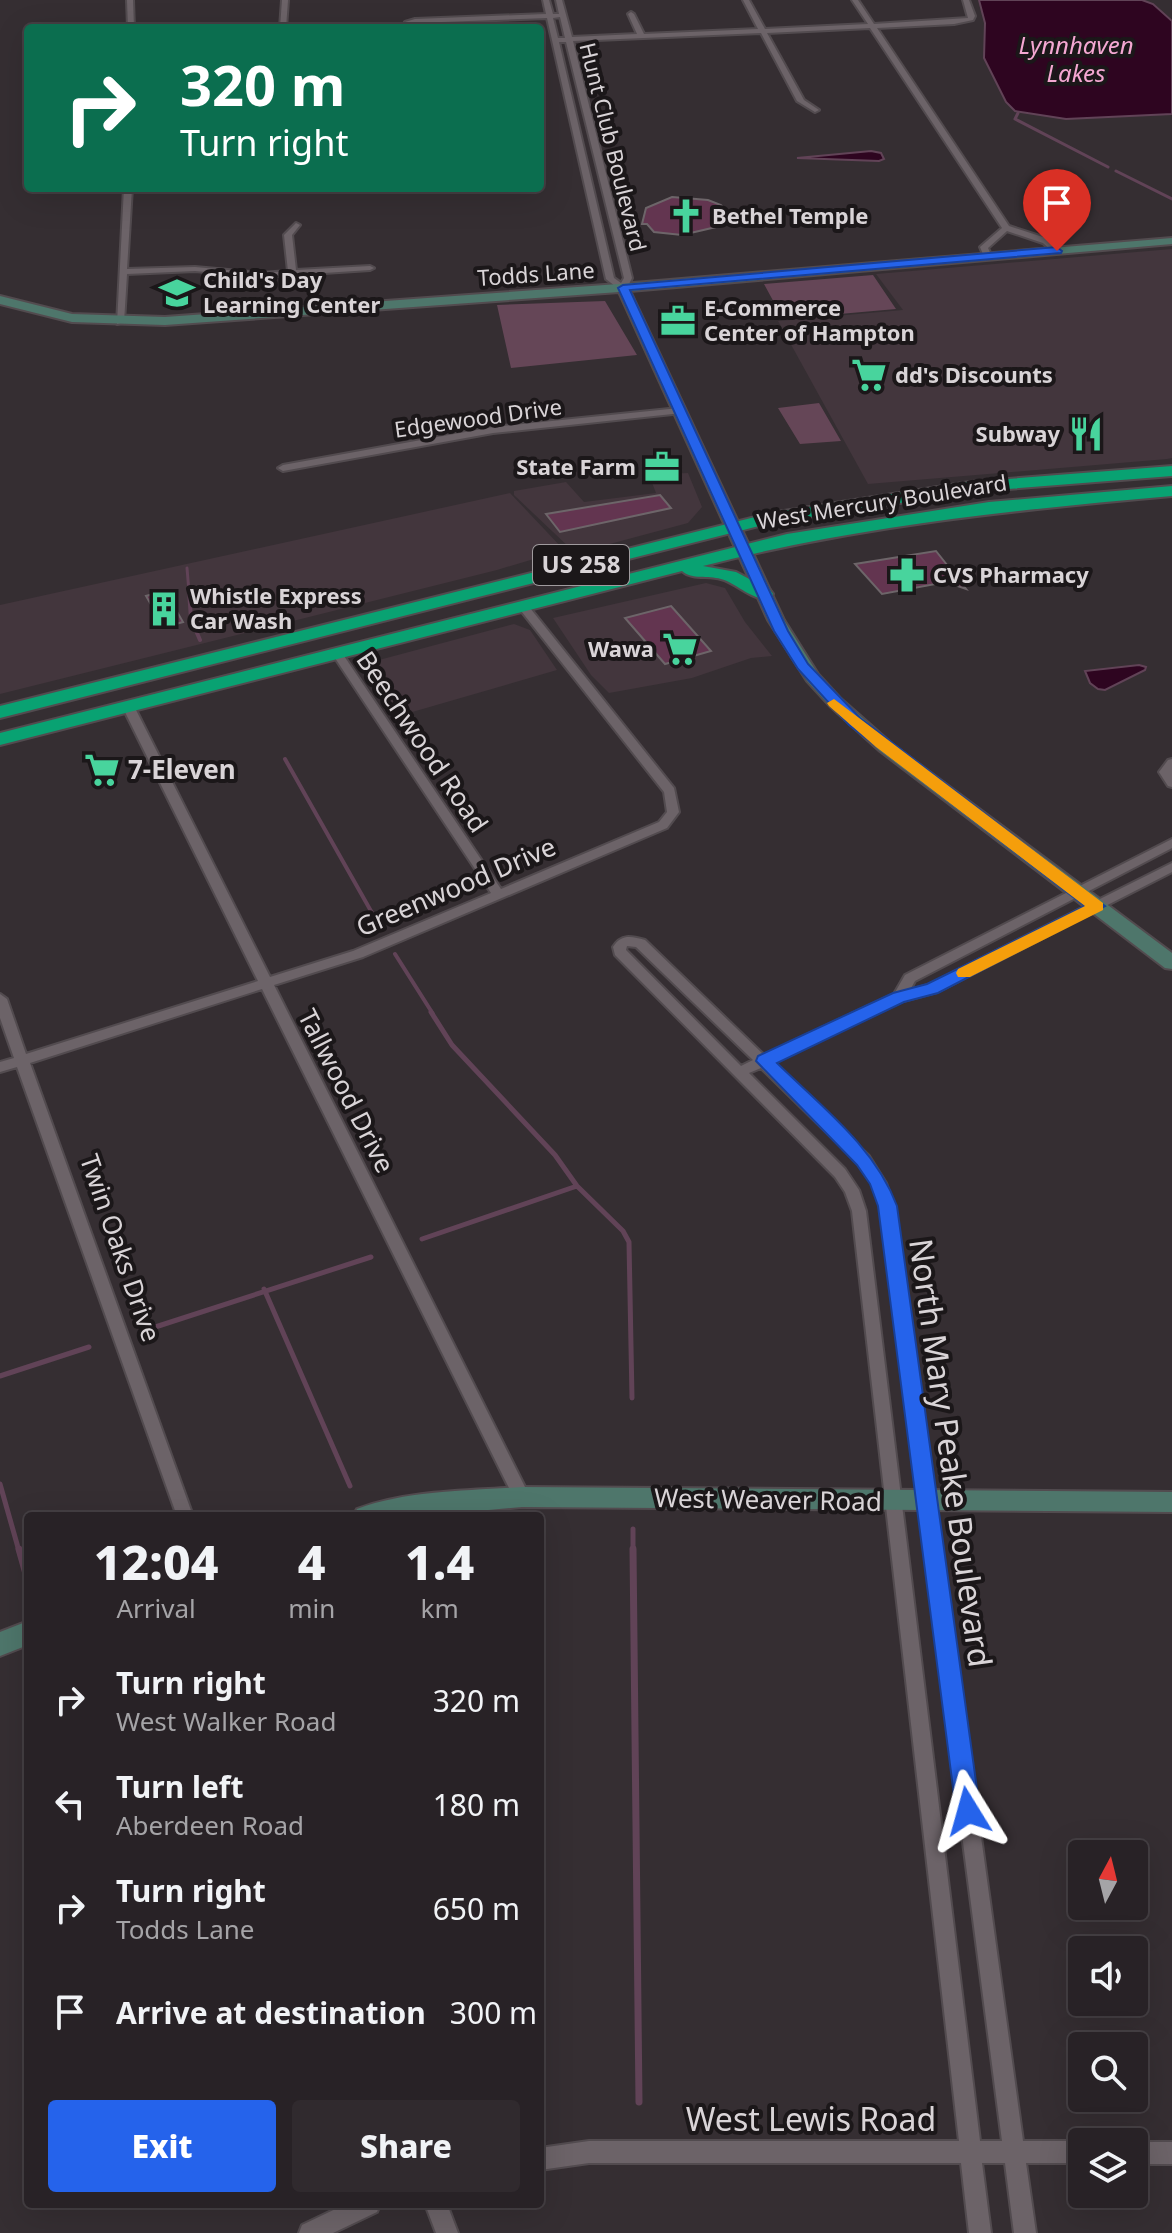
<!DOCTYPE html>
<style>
body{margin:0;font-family:"Noto Sans",sans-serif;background:#302a2e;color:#f1f3f6;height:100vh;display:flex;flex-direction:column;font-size:30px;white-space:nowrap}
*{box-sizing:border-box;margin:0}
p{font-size:26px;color:#a5a4a7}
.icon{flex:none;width:44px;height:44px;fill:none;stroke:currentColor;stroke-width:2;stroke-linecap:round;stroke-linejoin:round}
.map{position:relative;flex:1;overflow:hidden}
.details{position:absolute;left:24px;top:1512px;width:520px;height:696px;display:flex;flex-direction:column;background:#282226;border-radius:8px;box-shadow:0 8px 32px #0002,0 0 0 2px #443f43}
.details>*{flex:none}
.hud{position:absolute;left:24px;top:24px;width:520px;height:168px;border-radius:8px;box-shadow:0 8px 32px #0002,0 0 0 2px #443f43;background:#0b6e4f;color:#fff;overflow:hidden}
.needle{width:52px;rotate:7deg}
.controls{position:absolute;left:1068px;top:1840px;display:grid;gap:16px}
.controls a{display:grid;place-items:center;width:80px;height:80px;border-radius:8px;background:#282226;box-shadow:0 8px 32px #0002,0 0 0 2px #443f43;font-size:40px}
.pin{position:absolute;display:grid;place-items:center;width:68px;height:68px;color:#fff;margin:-82px -34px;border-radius:50% 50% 50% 0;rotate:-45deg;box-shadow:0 0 8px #0007}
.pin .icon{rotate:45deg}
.me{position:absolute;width:88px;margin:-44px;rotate:352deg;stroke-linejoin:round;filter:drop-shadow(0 0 6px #0008)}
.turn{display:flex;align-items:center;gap:28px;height:168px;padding:0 24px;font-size:36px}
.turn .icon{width:104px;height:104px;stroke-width:2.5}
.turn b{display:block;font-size:56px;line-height:68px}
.eta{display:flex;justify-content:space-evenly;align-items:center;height:136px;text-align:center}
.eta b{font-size:48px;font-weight:800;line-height:56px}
.primary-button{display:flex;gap:16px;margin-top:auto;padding:16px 24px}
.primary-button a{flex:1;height:92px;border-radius:8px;background:#2563eb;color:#fff;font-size:32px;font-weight:800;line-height:92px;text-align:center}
.primary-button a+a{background:#302a2e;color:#f1f3f6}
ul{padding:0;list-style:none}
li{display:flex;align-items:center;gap:24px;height:104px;padding:0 24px}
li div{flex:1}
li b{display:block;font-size:30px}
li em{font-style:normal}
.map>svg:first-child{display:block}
.built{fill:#43363d}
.green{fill:#654657}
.water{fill:#2e0520;stroke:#614357;stroke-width:2}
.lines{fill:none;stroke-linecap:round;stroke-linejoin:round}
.stream-far3{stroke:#614357;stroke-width:3}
.stream-far2{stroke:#614357;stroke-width:4}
.stream-far1{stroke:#614357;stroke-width:5}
.stream{stroke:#614357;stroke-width:7}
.building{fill:#633550;stroke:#6d6569;stroke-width:2}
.street-casing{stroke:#524b4f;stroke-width:4}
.secondary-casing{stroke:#524b4f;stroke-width:4}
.highway-casing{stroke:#524b4f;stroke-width:4}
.street{fill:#6c6368;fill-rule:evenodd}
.secondary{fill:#4e766b;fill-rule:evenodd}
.highway{fill:#09a272;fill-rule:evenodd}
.route{fill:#2563eb;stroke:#184099;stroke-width:2}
.slow{fill:#f59e0b}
.labels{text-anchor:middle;stroke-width:8;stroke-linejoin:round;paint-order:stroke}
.far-street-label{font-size:22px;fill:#d9d4d7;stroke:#1b1719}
.far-poi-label{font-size:22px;font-weight:bold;fill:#d9d4d7;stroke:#1b1719;text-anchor:start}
.far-water-label{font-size:24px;font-style:italic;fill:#f4a7d2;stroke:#1b1719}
.shield{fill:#1b1719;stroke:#a09b9e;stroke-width:2}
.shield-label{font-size:24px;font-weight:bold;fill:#d9d4d7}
.street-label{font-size:26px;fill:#d9d4d7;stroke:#1b1719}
.poi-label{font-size:26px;font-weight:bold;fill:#d9d4d7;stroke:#1b1719;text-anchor:start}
.near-street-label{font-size:32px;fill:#d9d4d7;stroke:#1b1719}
</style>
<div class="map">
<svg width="1172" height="2233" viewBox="0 0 1172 2233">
<rect width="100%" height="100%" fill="#352e32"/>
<!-- built -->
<path class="built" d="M1172 249V458L1167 459 868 484 778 321 903 310 876 274Z
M688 473 702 507 688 523 606 545 572 550 514 495V491L566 482 584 502 656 493 649 475Z
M510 493 564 550 497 570 0 694V605Z
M706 583 725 588 745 622 772 656 751 658 692 678 609 693 591 675 553 618Z
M514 624 530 630 557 670 395 717 364 664Z"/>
<!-- green -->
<path class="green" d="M873 275 896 309 783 319 764 284Z
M605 301 637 355 511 368 497 305Z
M819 403 841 441 800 444 778 408Z"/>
<!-- water -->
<path class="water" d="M979 0H1142L1153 4 1172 21V114L1066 119 1015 111 1006 102 984 58 985 23Z
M871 151 881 153 884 159 879 161 797 158Z
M1139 665 1146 667 1145 670 1105 690 1098 689 1090 683 1085 671Z"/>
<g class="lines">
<!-- stream-far3 -->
<path class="stream-far3" d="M1018 113 1015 119 1108 167
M1116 171 1172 199
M187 568 189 592"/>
<!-- stream-far2 -->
<path class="stream-far2" d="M189 590 191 619 200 640
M285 759 380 927
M395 954 433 1014"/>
<!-- stream-far1 -->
<path class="stream-far1" d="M431 1012 452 1045 555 1155 577 1186 623 1231 629 1242 632 1398
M422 1239 577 1186
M264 1289 350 1486
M146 1330 371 1257
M0 1376 89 1347
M0 1484 19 1551
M633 1529V1551"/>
<!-- stream -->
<path class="stream" d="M19 1549 28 1581
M633 1549 639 2102"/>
</g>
<!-- building -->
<path class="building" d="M672 197 708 200 721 205 730 214 716 227 682 235 654 232 647 224H642L646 208Z
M660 495 671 508 560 532 546 514Z
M936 551 966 589 946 582 882 594 855 564Z
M165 591 183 622 164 627 146 596Z
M671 606 711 651 665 664 625 618Z"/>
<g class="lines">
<!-- street casing -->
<g class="street-casing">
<path id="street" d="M127 0H133L134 28H128Z
M282 0H288L286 28H280Z
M543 0H549L553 14H559L556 0H562L572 37 637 34 628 14 631 12 634 14 644 34 758 29 743 0H749L765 29 868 24 852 0H858L874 24 968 18 963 0H969L975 16 973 20 954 24 877 28 1009 226 1049 239 1061 251 1054 253 1043 243 1007 231 988 248 992 257 985 259 980 247 1002 228 870 28 767 33 804 100 819 110 815 112 797 101 761 33 573 41 632 278 626 290H620L606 279 547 18 415 23 410 24 408 28H402L405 22 415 19 546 14ZM560 17 565 38H558L553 18ZM559 42H566L624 278 621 283 614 278Z
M124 188H132L127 269 195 267 262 273 288 271 284 235 296 223 300 225 292 235 296 270 370 266 374 268 370 270 262 277 195 271 127 274 124 322 117 324Z
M679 408 684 411 682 413 493 433 283 471 278 468 283 465 493 427Z
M522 602 526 603 674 788 679 812 667 828 363 957 274 985 530 1497 528 1502 522 1504 516 1502 262 989 30 1063 193 1516H177L17 1067 0 1072V1062L14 1058 0 1018V994L7 999 26 1054 258 981 122 706 124 704H132L134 706 270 977 353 951 491 893 331 652 332 650H340L501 889 659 822 667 812 664 792 518 607 517 605Z
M1172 759V787L1168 786 1159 772 1168 760Z
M1172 839V848L915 981 910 990 928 985 1172 863V872L937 992 903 1001 772 1063 869 1156 886 1183 894 1206 1023 2141H1082V2163H1026L1036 2233H1014L1005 2163H982L991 2233H969L961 2163H589L540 2170V2148L589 2141H959L852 1211 845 1192 835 1177 615 955 613 947C621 934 631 936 645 940L764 1055 894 994 905 975ZM627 946 636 947 753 1060 741 1066 626 950ZM761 1068 859 1164 872 1184 880 1206 1002 2141H980L866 1211 859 1190 845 1169 749 1073Z
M1134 2142H1172V2164H1134Z
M346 2204H380L377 2212 333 2233H299L302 2225Z
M425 2204H447L458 2233H436Z"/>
</g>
<!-- secondary casing -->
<g class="secondary-casing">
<path id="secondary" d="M1172 238V244L630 291 784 620 818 674 841 699 892 744 1172 953V969L1165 968 880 751 830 706 807 681 768 620 619 292 165 325 72 322 0 304V296L72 314 165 317 646 282Z
M522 1487 1172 1492V1512L522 1507 424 1516H353L357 1509C408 1490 468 1491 522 1487Z
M28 1621V1645L0 1656V1632Z"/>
</g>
<!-- highway casing -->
<g class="highway-casing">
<path id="highway" d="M1172 466V476L970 492 771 523 0 718V706L771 513 970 482Z
M1172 486V496C1014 510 857 526 703 566L736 572 770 590 773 594 770 598C753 602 737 583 721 579 708 575 692 580 682 571L0 745V733L787 534 989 502Z"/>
</g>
<!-- street -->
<use href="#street" class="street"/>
<!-- secondary -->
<use href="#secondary" class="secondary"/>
<!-- highway -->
<use href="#highway" class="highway"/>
</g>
<!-- route -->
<path class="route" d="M1057 247 1062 251 1061 253 630 290 788 631 808 664 860 718 1105 906 938 993 904 1002 777 1063C822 1107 875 1147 897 1206L980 1811 977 1820 968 1823 959 1820 956 1811 878 1206 870 1184 857 1165 756 1061 758 1056 893 993 927 984 1085 906 849 725 798 669 774 631 618 288 623 285Z"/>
<!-- slow -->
<path class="slow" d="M834 699 1103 903V910L970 977H958L956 973 958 969 1085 906 876 747 829 706 827 703Z"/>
<!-- icons -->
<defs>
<g id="church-bare" transform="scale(2.76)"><path d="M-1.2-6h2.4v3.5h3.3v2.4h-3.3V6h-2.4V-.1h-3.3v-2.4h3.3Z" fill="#48d49d" stroke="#1b1719" stroke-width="2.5" paint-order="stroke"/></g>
<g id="school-bare" transform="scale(2.76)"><path d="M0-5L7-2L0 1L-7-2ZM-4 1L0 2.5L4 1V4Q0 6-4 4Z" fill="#48d49d" stroke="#1b1719" stroke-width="2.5" paint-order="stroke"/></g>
<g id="office-bare" transform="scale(2.76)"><path d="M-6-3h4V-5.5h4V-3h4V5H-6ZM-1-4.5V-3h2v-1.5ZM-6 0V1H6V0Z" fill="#48d49d" stroke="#1b1719" stroke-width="2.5" paint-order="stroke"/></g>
<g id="supermarket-bare" transform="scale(2.76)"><path d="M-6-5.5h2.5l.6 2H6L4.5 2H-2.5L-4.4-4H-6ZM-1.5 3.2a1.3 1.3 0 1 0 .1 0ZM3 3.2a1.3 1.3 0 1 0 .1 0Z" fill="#48d49d" stroke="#1b1719" stroke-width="2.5" paint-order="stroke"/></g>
<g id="restaurant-bare" transform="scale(2.76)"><path d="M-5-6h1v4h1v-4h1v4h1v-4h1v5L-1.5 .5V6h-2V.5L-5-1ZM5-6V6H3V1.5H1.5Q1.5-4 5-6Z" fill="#48d49d" stroke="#1b1719" stroke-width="2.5" paint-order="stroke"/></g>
<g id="pharmacy-bare" transform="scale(2.76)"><path d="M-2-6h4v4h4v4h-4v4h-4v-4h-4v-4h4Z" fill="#48d49d" stroke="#1b1719" stroke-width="2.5" paint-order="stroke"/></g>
<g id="building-bare" transform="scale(2.76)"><path d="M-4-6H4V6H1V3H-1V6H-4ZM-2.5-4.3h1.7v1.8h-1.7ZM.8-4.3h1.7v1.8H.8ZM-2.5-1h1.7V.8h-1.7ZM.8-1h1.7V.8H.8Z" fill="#48d49d" stroke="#1b1719" stroke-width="2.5" paint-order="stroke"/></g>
</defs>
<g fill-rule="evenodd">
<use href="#church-bare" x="686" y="216"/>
<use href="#school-bare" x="177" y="293"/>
<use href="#office-bare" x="678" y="321"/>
<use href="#supermarket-bare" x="869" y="375"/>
<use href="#restaurant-bare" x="1086" y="434"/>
<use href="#office-bare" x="662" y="467"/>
<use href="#pharmacy-bare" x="907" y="575"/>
<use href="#building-bare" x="164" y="609"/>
<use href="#supermarket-bare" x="680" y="649"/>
<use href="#supermarket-bare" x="102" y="770"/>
</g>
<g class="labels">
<!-- far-street labels -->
<g class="far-street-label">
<text transform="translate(613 147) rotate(76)" y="8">Hunt Club Boulevard</text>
<text transform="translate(536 274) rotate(-4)" y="8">Todds Lane</text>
<text transform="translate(478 418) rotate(-8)" y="8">Edgewood Drive</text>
<text transform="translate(882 502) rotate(-9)" y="8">West Mercury Boulevard</text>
</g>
<!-- far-poi labels -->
<g class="far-poi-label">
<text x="712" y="224">Bethel Temple</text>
<text x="203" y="288">Child's Day<tspan x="203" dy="25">Learning Center</tspan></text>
<text x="704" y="316">E-Commerce<tspan x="704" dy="25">Center of Hampton</tspan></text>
<text x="895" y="383">dd's Discounts</text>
<text x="1060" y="442" text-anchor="end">Subway</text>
<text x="636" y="475" text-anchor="end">State Farm</text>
<text x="933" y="583">CVS Pharmacy</text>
<text x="190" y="604">Whistle Express<tspan x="190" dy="25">Car Wash</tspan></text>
<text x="654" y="657" text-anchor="end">Wawa</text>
</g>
<!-- far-water labels -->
<g class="far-water-label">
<text x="1076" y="54">Lynnhaven<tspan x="1076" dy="28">Lakes</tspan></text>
</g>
<!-- shield labels -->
<rect class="shield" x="533" y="545" width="96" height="40" rx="6"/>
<g class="shield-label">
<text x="581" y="573">US 258</text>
</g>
<!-- street labels -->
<g class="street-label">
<text transform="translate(422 742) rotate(56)" y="9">Beechwood Road</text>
<text transform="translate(456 887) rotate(-23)" y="9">Greenwood Drive</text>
<text transform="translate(346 1091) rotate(63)" y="9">Tallwood Drive</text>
<text transform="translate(120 1248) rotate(71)" y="9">Twin Oaks Drive</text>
<text transform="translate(768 1500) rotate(1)" y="9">West Weaver Road</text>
</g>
<!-- poi labels -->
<g class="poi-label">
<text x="128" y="779">7-Eleven</text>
</g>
<!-- near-street labels -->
<g class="near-street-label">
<text transform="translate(950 1453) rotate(82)" y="11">North Mary Peake Boulevard</text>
<text x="811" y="2131">West Lewis Road</text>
</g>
</g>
</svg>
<div class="controls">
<a><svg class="needle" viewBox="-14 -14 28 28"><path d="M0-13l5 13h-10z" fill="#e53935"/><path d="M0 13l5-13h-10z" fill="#a5a4a7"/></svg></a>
<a><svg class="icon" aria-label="sound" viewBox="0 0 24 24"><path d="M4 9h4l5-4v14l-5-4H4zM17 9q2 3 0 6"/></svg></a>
<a><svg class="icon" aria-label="search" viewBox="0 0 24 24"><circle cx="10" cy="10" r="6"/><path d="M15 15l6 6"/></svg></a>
<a><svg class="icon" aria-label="layers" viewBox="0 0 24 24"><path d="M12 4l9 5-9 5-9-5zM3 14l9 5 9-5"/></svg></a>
</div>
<div class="pin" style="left:1057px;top:251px;background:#d93025"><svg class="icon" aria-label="arrive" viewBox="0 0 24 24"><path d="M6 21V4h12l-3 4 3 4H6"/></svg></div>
<svg class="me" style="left:968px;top:1811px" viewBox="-20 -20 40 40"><path d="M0-17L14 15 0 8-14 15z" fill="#2563eb" stroke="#fff" stroke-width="4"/></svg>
<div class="hud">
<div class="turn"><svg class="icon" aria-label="right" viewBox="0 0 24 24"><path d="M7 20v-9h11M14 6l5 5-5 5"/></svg><div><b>320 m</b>Turn right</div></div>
</div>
<section class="details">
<div class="eta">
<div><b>12:04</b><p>Arrival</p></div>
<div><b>4</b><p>min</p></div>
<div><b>1.4</b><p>km</p></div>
</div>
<ul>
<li><svg class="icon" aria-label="right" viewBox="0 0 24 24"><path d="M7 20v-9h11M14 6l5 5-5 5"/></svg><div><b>Turn right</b><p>West Walker Road</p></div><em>320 m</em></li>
<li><svg class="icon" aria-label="left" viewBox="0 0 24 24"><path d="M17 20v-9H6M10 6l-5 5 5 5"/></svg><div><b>Turn left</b><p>Aberdeen Road</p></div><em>180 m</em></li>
<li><svg class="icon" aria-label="right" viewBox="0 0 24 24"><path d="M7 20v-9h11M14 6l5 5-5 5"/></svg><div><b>Turn right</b><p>Todds Lane</p></div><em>650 m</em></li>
<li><svg class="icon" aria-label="arrive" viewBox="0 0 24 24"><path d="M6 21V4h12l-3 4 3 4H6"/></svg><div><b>Arrive at destination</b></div><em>300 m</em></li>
</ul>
<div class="primary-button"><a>Exit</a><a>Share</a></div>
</section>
</div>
